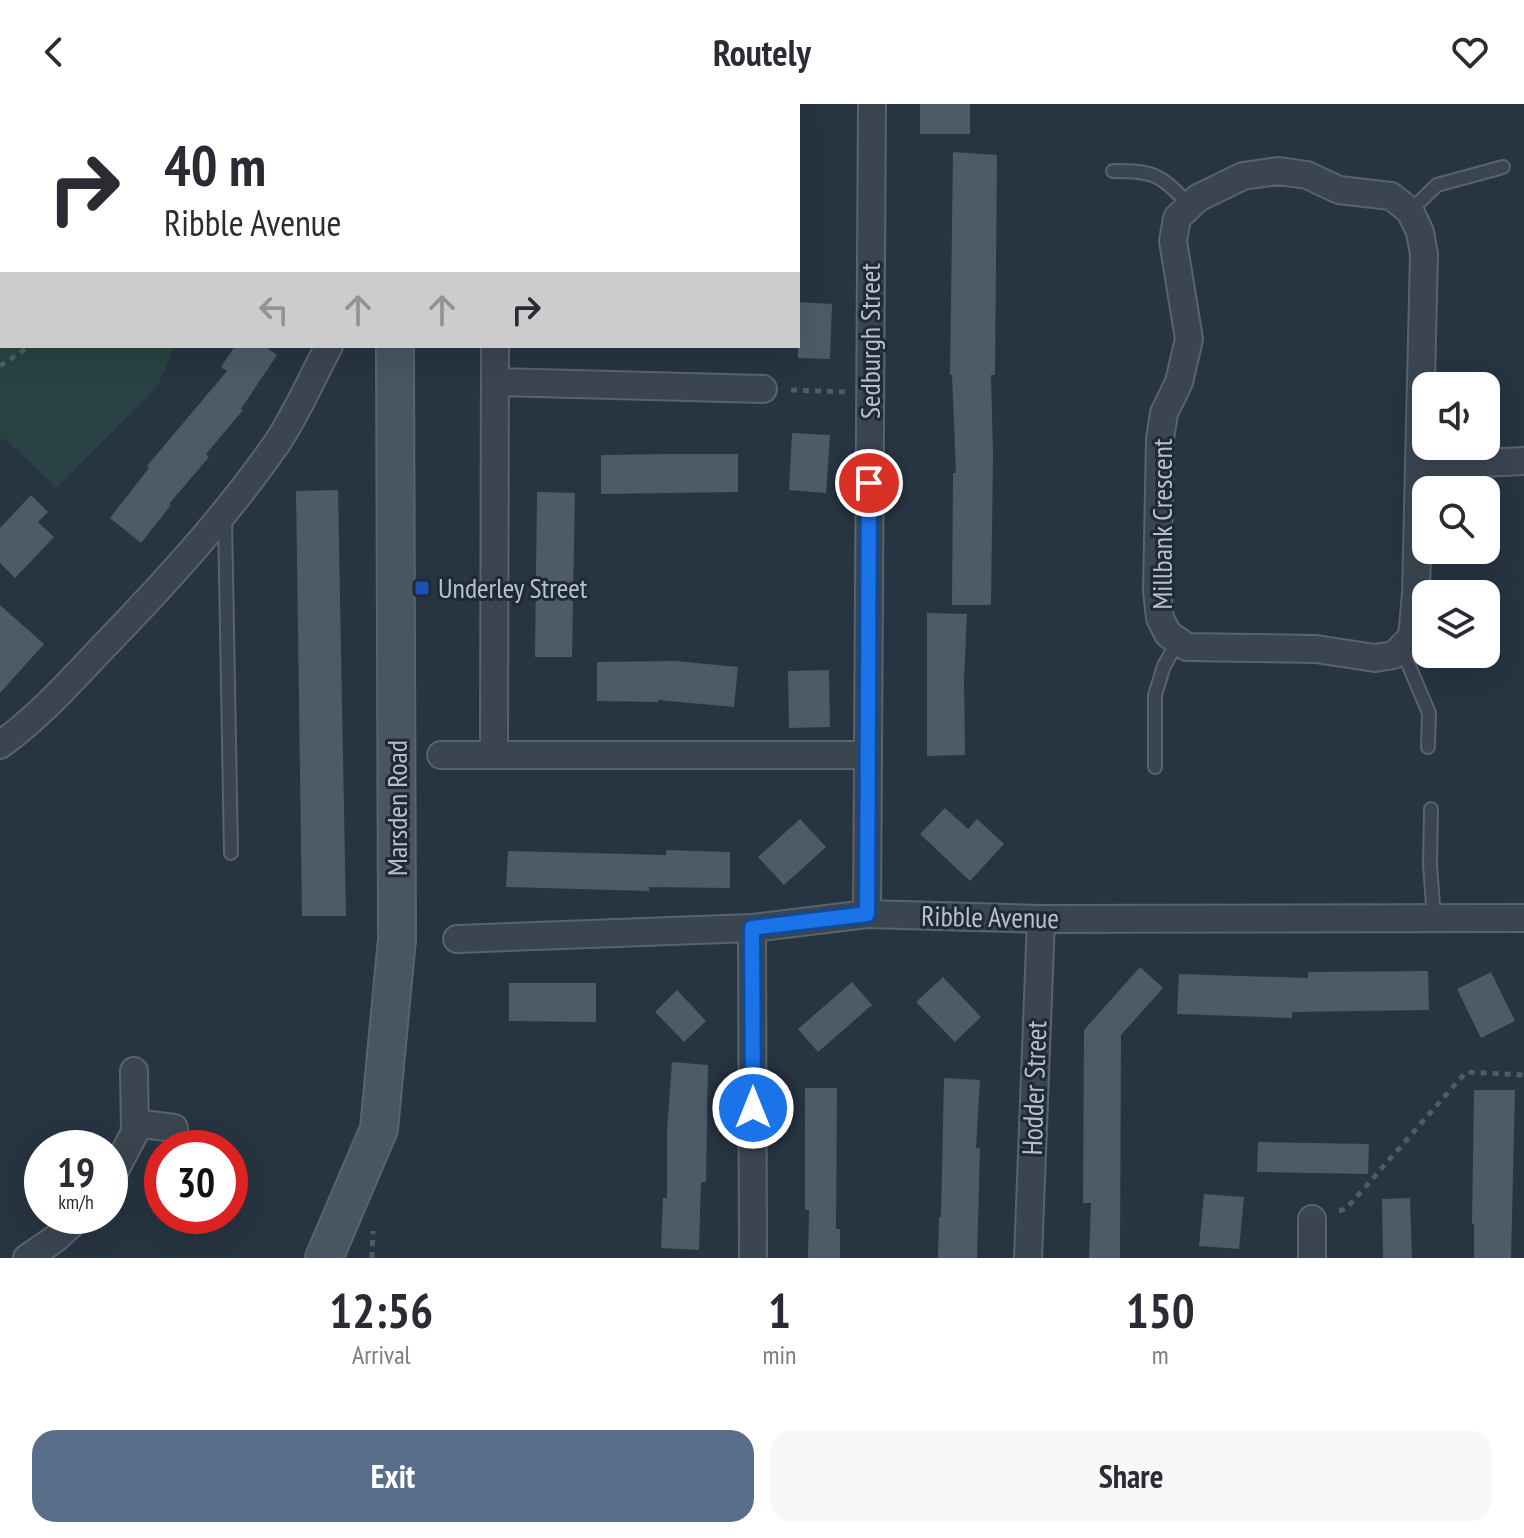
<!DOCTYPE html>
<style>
body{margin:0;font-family:"PT Sans Narrow",sans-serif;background:#f7f7f7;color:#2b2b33;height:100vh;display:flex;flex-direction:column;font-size:30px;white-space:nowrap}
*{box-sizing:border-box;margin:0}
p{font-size:26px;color:#7c7c81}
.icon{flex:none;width:44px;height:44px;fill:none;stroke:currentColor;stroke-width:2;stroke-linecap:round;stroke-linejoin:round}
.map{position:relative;height:1154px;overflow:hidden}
.panel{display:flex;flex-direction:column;background:#fff;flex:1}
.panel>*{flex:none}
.guide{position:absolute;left:0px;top:0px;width:800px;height:244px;box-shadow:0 8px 32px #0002;background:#fff;color:#2b2b33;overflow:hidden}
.tools{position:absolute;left:1412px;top:268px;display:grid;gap:16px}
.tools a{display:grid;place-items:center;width:88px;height:88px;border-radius:16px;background:#fff;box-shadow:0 8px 32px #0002;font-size:40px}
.speed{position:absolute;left:24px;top:1026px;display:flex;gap:16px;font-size:40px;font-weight:700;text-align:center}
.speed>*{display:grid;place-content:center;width:104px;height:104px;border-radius:50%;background:#fff;box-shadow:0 8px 32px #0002;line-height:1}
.speed small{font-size:20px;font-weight:400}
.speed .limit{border:12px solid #d22;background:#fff;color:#111}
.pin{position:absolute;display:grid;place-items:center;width:68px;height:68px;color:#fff;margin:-34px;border:4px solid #fff;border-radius:50%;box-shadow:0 2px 8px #0007}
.me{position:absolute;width:88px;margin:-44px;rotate:0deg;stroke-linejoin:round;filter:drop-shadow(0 0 6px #0008)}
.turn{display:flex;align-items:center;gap:28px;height:168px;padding:0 32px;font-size:36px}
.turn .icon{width:104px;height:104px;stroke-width:2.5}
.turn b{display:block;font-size:56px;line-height:68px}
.lanes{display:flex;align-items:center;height:76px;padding:0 32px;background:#0003;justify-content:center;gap:40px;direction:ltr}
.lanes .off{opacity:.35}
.eta{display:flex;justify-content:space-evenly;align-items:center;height:136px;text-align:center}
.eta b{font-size:48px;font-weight:800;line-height:56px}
.cta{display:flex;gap:16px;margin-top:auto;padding:16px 32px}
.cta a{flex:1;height:92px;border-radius:24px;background:#596e8a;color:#fff;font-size:32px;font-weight:800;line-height:92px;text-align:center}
.cta a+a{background:#f7f7f7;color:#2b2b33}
header{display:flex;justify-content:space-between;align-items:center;height:104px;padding:0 32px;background:#fff;font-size:36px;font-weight:800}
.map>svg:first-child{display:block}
.green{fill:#2a4243}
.building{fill:#4d5b69}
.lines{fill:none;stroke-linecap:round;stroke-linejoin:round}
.lane-casing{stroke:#59636e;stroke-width:16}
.street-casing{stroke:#59636e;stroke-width:30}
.secondary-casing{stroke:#59636e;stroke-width:40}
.path{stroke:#495f60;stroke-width:5;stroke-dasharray:6 6;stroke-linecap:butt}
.lane{stroke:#3b4550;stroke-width:12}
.street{stroke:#3b4550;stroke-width:26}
.secondary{stroke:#495563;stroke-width:36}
.route-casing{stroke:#114b97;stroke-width:20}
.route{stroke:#1a73e8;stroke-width:14}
.transit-dot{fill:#1a4fb4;stroke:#202a36;stroke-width:3}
.labels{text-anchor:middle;stroke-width:6;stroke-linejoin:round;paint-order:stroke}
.street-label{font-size:28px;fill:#b8c0cb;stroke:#202a36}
.poi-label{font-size:28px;fill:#b8c0cb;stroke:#202a36;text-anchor:start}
</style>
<header><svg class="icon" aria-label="back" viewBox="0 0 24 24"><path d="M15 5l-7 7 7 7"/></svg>Routely<svg class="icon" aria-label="heart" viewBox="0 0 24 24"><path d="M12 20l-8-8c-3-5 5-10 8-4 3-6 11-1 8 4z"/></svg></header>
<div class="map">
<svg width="1524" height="1154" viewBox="0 0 1524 1154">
<rect width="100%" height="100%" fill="#273441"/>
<!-- green -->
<path class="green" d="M0 0 119 2H2V242H175L158 281 57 384 4 334 0 338Z"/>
<!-- building -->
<path class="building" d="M920 0H970V30H920Z
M953 48 997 51 995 271H991L993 350 991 501H952L953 369H956L952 271H950Z
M798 198 832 200 830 255 798 254Z
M235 242H265L277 251 241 305 243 306 206 350 209 353 169 400 171 401 141 439 110 414 149 364 147 362 227 267 221 263Z
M792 329 830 331 826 389 789 386Z
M673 350H738V388L601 390V351Z
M338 386 346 812H302L296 387Z
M537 388 575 389 572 553H535Z
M31 391 48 408 38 418 54 433 15 474 0 459V424Z
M0 501 44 540 0 589Z
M927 509 967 510 964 575 965 651 927 652Z
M675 557 738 563 734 603 658 596V598L597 597V558Z
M829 566 830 623 789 624 788 567Z
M945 704 968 725 977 715 1004 740 970 777 920 730Z
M800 715 826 743 784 781 758 753Z
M666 746 730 748V784L649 783V787L506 783 508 747 666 751Z
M1140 863 1163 884 1121 931 1120 1154H1089L1091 1099H1083L1084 926Z
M1428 867 1429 906 1292 908V914L1177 910 1179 870 1308 874V868Z
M1491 868 1515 917 1481 934 1457 885Z
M943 873 981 913 955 938 916 898Z
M852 878 872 901 818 948 798 925Z
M509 879H596V918L509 917Z
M677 886 706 917 684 938 655 908Z
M672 958 708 961 706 1078H701L699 1146 661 1144 663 1094H667V1027Z
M944 974 980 976 976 1044H980L977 1154H938L939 1113H941Z
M805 984H837L836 1125H840V1154H808L809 1106H805Z
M1474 986H1515L1511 1154H1474V1120H1472Z
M1258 1038 1369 1040 1368 1070 1257 1068Z
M1204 1090 1244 1093 1239 1145 1199 1142Z
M1410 1094 1412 1154H1383L1382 1095Z"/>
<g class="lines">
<!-- lane casing -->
<g class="lane-casing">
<path id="lane" d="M1113 67C1158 67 1159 71 1190 101
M1410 107 1437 81 1503 63
M225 414 231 749
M1401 543 1429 609 1428 643
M1155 663V591L1164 562 1178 537
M1431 705 1430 761 1434 814"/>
</g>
<!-- street casing -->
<g class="street-casing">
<path id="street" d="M495 0V2
M1278 67 1307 71 1339 86 1391 92 1410 107 1420 128 1424 150 1416 489 1412 533 1394 551 1375 554 1316 545 1187 543 1168 530 1160 514 1157 487 1160 335 1164 309 1179 278 1189 235 1173 137 1177 114 1198 94 1243 72Z
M495 278 763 285
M1419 362 1524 357
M0 641C40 612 73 575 106 540 167 477 227 411 277 339 297 309 312 274 329 242
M441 651H868
M494 651 495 242
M867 810 872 0
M752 824 753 1154
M457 835 752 824 867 810 1041 815 1524 814
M135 1019 174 1024
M110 1076 135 1028 134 967
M27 1154 55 1135 80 1112
M1028 1154 1041 815
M1312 1154V1115"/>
</g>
<!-- secondary casing -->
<g class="secondary-casing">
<path id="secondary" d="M394 0V2
M324 1154 379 1025 397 835 395 242"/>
</g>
<!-- path -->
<path class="path" d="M234 0V2
M0 3 2 6
M0 262 30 242
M791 286 845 288
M1339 1107 1346 1105 1466 968 1524 971
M372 1154 373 1127"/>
<!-- lane -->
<use href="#lane" class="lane"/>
<!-- street -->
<use href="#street" class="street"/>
<!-- secondary -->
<use href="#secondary" class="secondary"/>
</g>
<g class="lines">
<!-- route casing -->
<g class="route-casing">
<path id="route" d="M753 1004 752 824 867 810 869 379"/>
</g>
<!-- route -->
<use href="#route" class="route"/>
</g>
<!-- markers -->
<rect class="transit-dot" x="414" y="476" width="16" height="16" rx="4"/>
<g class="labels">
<!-- street labels -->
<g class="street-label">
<text transform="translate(870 237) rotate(-90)" y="10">Sedburgh Street</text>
<text transform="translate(1162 420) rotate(-90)" y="10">Millbank Crescent</text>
<text transform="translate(397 704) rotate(-90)" y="10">Marsden Road</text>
<text transform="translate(990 813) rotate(1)" y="10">Ribble Avenue</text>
<text transform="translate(1034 984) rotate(-88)" y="10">Hodder Street</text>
</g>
<!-- poi labels -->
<g class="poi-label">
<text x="438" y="494">Underley Street</text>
</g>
</g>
</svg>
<div class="tools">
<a><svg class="icon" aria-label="sound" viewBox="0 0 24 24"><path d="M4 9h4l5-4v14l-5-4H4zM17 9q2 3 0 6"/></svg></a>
<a><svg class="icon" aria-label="search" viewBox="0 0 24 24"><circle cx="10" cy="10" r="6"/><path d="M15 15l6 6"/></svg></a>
<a><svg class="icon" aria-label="layers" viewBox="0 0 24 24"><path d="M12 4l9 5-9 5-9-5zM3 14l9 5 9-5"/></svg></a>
</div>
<div class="speed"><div>19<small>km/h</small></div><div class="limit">30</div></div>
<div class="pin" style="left:869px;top:379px;background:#d93025"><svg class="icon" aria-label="arrive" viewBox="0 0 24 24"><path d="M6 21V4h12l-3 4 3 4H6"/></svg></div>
<svg class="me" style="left:753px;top:1004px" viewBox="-20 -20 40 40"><circle r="17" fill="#1a73e8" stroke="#fff" stroke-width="3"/><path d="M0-11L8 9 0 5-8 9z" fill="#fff"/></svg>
<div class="guide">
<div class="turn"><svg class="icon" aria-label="right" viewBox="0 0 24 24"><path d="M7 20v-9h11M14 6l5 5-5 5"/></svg><div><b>40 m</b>Ribble Avenue</div></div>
<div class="lanes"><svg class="icon off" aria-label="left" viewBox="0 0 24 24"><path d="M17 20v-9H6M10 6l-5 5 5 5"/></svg><svg class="icon off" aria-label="ahead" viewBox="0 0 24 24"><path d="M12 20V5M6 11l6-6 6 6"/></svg><svg class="icon off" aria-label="ahead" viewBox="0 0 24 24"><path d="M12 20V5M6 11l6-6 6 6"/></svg><svg class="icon" aria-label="right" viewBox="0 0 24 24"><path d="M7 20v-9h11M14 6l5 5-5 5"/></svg></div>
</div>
</div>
<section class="panel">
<div class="eta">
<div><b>12:56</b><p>Arrival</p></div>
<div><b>1</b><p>min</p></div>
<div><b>150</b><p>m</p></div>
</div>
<div class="cta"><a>Exit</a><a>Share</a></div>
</section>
